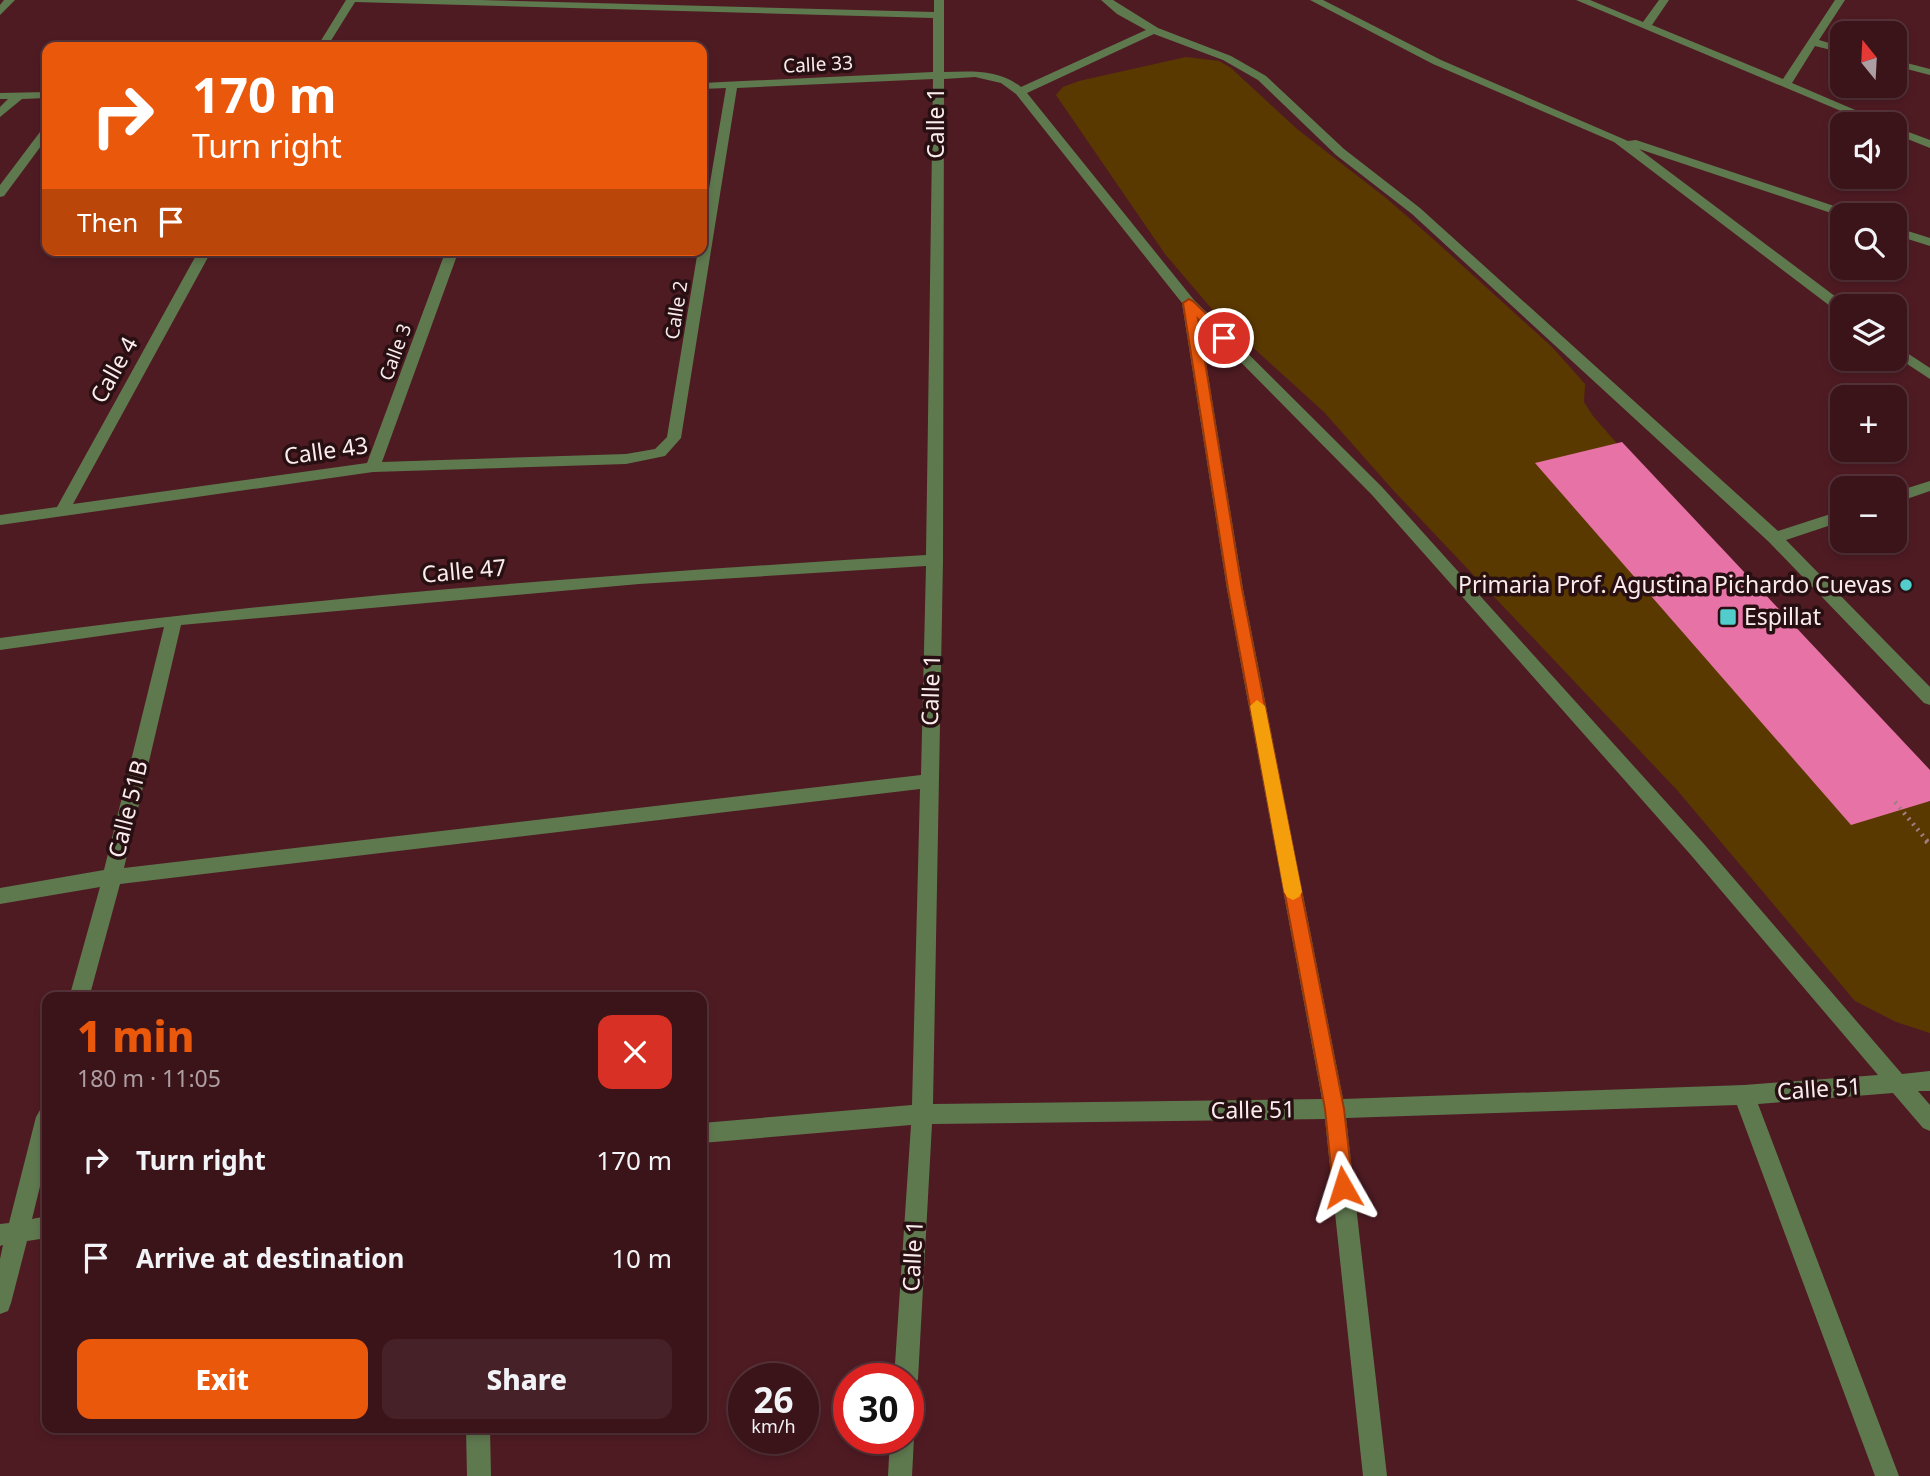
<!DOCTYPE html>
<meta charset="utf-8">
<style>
body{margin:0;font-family:"Noto Sans",sans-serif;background:#462127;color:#f1f3f6;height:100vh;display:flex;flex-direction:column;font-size:26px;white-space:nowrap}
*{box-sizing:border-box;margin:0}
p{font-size:23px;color:#ac9ea2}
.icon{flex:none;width:38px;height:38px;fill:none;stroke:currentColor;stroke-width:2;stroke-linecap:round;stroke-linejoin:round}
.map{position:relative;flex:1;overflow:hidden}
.sheet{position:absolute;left:42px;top:992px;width:665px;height:441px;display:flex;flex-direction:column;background:#3b141a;border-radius:14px;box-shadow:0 4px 10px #0003,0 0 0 2px #543339}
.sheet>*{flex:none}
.guide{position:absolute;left:42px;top:42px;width:665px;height:214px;border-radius:14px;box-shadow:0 4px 10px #0003,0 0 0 2px #543339;background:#ea580c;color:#fff;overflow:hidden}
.needle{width:46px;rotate:342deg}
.fabs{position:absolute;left:1830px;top:21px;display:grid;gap:14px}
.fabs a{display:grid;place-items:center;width:77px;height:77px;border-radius:14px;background:#3b141a;box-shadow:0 4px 10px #0003,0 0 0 2px #543339;font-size:35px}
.speed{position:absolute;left:728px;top:1363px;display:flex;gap:14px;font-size:35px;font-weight:700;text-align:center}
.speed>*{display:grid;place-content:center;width:91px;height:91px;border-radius:50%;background:#3b141a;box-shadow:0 4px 10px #0003,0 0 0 2px #543339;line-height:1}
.speed small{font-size:18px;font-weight:400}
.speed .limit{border:10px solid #d22;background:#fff;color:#111}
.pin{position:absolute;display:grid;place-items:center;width:60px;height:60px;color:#fff;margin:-30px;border:4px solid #fff;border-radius:50%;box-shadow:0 2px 7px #0007}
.me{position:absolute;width:77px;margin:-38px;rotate:354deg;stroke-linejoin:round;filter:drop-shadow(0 0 5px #0008)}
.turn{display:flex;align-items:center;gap:24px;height:147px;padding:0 35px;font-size:32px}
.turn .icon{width:91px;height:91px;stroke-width:2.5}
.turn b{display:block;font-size:49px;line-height:60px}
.then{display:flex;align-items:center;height:66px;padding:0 35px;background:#0003;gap:14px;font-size:26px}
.round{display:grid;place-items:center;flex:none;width:74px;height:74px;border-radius:14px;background:#462127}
.overview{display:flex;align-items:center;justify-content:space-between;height:119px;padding:0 35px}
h1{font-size:42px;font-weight:800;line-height:52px;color:#ea580c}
.action{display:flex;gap:14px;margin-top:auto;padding:14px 35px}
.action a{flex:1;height:80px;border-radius:14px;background:#ea580c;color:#fff;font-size:28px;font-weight:800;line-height:80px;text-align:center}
.action a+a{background:#462127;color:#f1f3f6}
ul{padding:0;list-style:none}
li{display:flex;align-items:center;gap:21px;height:98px;padding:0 35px}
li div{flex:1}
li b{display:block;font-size:26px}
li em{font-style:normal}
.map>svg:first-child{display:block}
.green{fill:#5a3900}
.building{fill:#e772a6}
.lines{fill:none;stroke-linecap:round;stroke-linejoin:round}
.path-far1{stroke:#a07e83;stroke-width:4.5;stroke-dasharray:2 5;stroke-linecap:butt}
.path{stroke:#a07e83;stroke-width:5;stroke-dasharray:2 6;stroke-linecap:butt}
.minor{fill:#5f794f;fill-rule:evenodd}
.route{fill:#ea580c;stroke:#983908;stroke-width:2}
.slow{fill:#f59e0b}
.poi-dot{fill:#53cdcb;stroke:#270f12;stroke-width:2.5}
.labels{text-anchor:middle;stroke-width:7;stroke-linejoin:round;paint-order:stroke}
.far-street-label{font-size:19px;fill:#faeced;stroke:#270f12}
.street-label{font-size:23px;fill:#faeced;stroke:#270f12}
.poi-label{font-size:23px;fill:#faeced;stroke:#270f12;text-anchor:end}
</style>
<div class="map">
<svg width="1930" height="1476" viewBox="0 0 1930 1476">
<rect width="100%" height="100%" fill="#4f1b23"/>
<!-- green -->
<path class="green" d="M1186 57 1219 61 1231 68 1297 129 1386 198 1432 238 1552 347 1585 384 1584 402 1593 416 1930 803V1033L1896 1022 1855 1001 1677 790 1394 491 1324 412 1217 315 1165 254 1056 95 1063 87 1079 81Z"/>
<!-- building -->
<path class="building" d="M1622 442 1930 770V801L1851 825 1535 463Z"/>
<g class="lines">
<!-- path-far1 -->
<path class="path-far1" d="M1895 802 1928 842"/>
<!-- path -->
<path class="path" d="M1926 841 1930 845"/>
<!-- minor -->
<path class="minor" d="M4 0H15L0 15V5Z
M346 0H480L934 12V0H944V72C971 71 999 69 1021 87L1146 30 1117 14 1101 0H1113L1158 28 1231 56 1266 76 1344 149 1420 208 1778 531 1843 510V521L1786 540 1930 687V705L1924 703 1769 542 1412 214 1336 155 1258 80 1223 60 1154 34 1027 93 1194 300 1382 487 1704 844 1902 1074 1930 1071V1091H1918L1930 1105V1131L1923 1128 1893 1093 1758 1104 1899 1476H1875L1737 1105 1346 1118 1387 1476H1363L1325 1119 932 1124 918 1379 914 1387 908 1390V1379H894L911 1125 702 1143V1123L912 1105 920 789 120 884 89 998H69L100 887 0 904V888L104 870 164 627 0 650V638C307 596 616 574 926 555L933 79 737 88 681 438 665 456 626 464 373 472 0 525V515L57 507 199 250H212L73 504 367 463 446 250H459L382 462 626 454 655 449 667 437 698 250H702V230L726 88 702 89V83L933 72V18L355 2 327 47H317ZM975 77 1001 83 1016 94 1182 303 1227 589 1322 1099 933 1104 943 560 944 79ZM1199 320 1372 495 1690 854 1878 1075 1744 1085 1343 1099 1243 589ZM926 566 921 775 124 868 181 625 639 584Z
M1310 0H1323L1441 60 1628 141 1636 140 1852 212 1854 215H1843V217L1639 149 1848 306H1843V313L1838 312 1614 142 1433 64Z
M1576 0H1590L1643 22 1659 0H1669L1652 25 1783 79 1835 0H1845L1819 40 1843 47V53L1815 46 1792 83 1888 124H1872Z
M1895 60 1930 69V75L1895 66Z
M47 92V98L22 99 0 117V107L8 99H0V93Z
M47 126V138L4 196 0 197V185L43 128Z
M1895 127 1930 140V148L1895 134Z
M1895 227 1930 238V246L1895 235Z
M1895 345 1930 368V379L1895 356Z
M1930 481V491L1895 503V492Z
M47 1107V1158L32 1219 47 1216V1238L27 1241 11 1303 8 1311 0 1314V1259L3 1245 0 1246V1224L9 1223 36 1117 40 1110Z
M466 1428H490L491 1476H467Z
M908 1429 914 1438 912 1476H888L890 1438H908Z"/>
</g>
<!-- route -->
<path class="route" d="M1189 299 1193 301 1231 338 1229 341H1220L1198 319 1242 589 1344 1109 1353 1187 1350 1194 1343 1197 1336 1194 1333 1187 1325 1109 1228 589 1183 303Z"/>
<!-- slow -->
<path class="slow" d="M1257 700 1265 706 1302 892 1299 897 1293 900 1287 897 1284 892 1250 706Z"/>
<!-- markers -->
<g class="poi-dot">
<circle cx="1906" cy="585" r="7"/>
<rect x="1719" y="608" width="18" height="18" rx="3.5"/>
</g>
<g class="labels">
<!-- far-street labels -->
<g class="far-street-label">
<text transform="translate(818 64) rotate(-3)" y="7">Calle 33</text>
<text transform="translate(676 310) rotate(-81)" y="7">Calle 2</text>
<text transform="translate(395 352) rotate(-70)" y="7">Calle 3</text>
</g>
<!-- street labels -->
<g class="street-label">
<text transform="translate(936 123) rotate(-90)" y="8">Calle 1</text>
<text transform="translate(114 370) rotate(-61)" y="8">Calle 4</text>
<text transform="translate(326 451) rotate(-8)" y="8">Calle 43</text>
<text transform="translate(464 571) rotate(-5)" y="8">Calle 47</text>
<text transform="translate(931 690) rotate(-88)" y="8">Calle 1</text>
<text transform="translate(128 809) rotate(-76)" y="8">Calle 51B</text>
<text transform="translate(1819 1089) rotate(-4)" y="8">Calle 51</text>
<text transform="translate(1253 1110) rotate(-1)" y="8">Calle 51</text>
<text transform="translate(913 1256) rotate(-87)" y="8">Calle 1</text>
</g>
<!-- poi labels -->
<g class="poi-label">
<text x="1892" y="593">Primaria Prof. Agustina Pichardo Cuevas</text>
<text x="1744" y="625" text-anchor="start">Espillat</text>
</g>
</g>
</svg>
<div class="fabs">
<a><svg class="needle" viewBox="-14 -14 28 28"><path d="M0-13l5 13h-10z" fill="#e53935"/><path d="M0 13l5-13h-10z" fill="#ac9ea2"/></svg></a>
<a><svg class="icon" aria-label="sound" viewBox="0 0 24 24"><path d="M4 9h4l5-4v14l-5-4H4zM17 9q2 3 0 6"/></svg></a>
<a><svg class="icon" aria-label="search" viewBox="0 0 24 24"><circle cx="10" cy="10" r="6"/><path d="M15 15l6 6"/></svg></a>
<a><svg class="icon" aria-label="layers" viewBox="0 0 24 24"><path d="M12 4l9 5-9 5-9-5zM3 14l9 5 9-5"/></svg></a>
<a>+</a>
<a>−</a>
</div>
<div class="speed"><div>26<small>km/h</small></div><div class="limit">30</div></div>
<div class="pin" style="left:1224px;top:338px;background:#d93025"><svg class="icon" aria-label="arrive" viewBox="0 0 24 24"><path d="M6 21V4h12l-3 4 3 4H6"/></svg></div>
<svg class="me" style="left:1343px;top:1187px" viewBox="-20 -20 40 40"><path d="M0-17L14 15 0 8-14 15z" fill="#ea580c" stroke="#fff" stroke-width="4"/></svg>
<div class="guide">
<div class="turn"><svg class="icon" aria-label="right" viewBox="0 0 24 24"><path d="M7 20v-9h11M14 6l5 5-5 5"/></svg><div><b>170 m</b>Turn right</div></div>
<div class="then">Then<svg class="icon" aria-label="arrive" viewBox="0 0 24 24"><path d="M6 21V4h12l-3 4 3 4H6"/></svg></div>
</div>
<section class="sheet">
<div class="overview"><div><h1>1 min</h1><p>180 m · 11:05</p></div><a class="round" style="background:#d93025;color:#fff"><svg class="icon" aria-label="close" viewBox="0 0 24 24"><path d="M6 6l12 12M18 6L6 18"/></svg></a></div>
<ul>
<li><svg class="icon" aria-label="right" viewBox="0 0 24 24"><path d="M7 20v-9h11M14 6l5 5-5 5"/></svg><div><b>Turn right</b></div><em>170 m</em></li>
<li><svg class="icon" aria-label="arrive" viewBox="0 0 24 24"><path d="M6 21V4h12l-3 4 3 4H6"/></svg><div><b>Arrive at destination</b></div><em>10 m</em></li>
</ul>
<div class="action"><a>Exit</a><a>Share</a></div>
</section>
</div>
